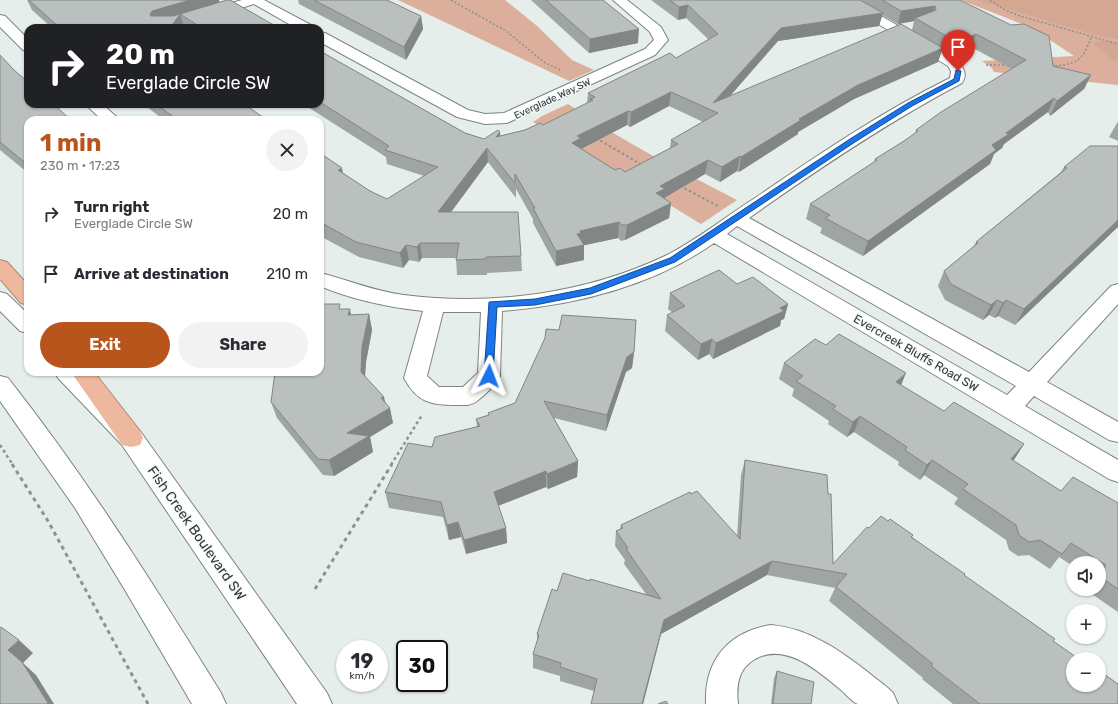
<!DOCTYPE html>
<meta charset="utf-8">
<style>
body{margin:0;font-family:Rubik,sans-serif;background:#f2f2f3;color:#2b2b33;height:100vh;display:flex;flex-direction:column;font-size:15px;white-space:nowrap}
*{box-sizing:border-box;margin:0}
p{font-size:13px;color:#7c7c81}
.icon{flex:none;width:22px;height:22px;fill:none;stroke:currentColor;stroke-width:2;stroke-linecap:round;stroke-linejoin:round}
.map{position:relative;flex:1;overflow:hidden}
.side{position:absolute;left:24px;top:116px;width:300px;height:260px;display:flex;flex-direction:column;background:#fff;border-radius:12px;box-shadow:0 1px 3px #0004}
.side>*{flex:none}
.hud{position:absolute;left:24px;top:24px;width:300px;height:84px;border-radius:12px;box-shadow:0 1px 3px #0004;background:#202124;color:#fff;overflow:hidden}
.controls{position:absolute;left:1066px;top:556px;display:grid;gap:8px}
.controls a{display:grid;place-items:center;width:40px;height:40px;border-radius:50%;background:#fff;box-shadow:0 1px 3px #0004;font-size:20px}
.speed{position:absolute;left:336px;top:640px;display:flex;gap:8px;font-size:20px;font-weight:700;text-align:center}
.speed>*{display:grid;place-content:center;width:52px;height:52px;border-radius:50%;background:#fff;box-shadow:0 1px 3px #0004;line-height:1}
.speed small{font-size:10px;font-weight:400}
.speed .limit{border:2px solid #111;border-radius:6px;background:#fff;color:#111}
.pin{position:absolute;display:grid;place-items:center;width:34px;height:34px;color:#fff;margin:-41px -17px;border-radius:50% 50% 50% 0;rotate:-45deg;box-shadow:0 0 4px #0007}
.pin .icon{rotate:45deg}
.me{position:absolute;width:44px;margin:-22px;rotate:3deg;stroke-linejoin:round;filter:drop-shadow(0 0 3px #0008)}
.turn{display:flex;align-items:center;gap:14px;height:84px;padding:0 16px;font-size:18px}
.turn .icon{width:52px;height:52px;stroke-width:2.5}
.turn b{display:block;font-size:28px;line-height:34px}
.round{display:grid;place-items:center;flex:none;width:42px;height:42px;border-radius:21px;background:#f2f2f3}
.summary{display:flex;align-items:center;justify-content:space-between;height:68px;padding:0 16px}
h1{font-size:24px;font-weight:700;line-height:30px;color:#b8551d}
.action{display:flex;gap:8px;margin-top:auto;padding:8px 16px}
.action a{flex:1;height:46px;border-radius:24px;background:#b8551d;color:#fff;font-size:16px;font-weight:700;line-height:46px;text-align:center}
.action a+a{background:#f2f2f3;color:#2b2b33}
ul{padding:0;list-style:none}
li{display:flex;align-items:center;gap:12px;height:60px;padding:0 16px}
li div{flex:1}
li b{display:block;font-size:15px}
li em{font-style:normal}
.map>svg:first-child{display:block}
.green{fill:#dbaf9b}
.forest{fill:#d3a792}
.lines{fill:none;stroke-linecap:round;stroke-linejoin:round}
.street-casing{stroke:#7d8481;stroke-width:2}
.secondary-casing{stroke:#7d8481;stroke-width:2}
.highway-casing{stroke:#ad8b7b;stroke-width:2}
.path-far3{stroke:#8d9290;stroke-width:1.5;stroke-dasharray:2 2;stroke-linecap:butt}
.path-far2{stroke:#8d9290;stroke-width:2;stroke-dasharray:2.5 2.5;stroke-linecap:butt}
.path-far1{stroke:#8d9290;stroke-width:2.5;stroke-dasharray:3 3;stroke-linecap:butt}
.path{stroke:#8d9290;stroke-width:3;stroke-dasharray:4 4;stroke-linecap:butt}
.street{fill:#fff;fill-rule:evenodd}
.secondary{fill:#fff;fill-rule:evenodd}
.highway{fill:#eeb89f;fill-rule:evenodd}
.wall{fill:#9fa5a3;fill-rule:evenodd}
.shaded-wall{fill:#828685}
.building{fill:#b9c0be;stroke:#828685;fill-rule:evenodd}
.route{fill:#1a73e8;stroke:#114b97}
.labels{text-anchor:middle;stroke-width:3;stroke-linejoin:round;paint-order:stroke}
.far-street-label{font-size:10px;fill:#353837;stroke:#f4fbf9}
.street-label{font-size:12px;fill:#353837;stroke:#f4fbf9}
.near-street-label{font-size:14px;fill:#353837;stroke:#f4fbf9}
</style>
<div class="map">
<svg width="1118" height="704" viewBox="0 0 1118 704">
<rect width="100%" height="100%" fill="#e6eeeb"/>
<!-- green -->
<path class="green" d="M398 0H505L536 25 572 60 594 70 569 81Z
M961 0H1118V85L994 72 992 68 982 61 1074 56 1032 28Z
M568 104C622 141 679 170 737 200L701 224 533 122 542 116Z"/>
<!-- forest -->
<path class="forest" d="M977 0H1118V39L1103 37Z
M1097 41 1118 42V61L1113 60 1094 45Z"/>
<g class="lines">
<!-- street casing -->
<g class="street-casing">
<path id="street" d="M242 0H264L311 25 313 28H296L254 4 177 28H156L158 25Z
M613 0H627L661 27 668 40 655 55 507 123 485 124 457 117 320 42V32L325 33 468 110 485 114 504 113 645 49 654 40 650 32Z
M838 0H853L958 60C963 68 968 74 962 83 888 122 818 169 749 218L1029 372 1111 286 1118 284V304L1047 382 1118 422V442L1109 440 1034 396 1025 406 1118 460V482L1109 479 714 243C653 286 576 305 502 311L500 376C495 385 485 395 477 401 471 406 463 405 456 405 430 405 417 402 404 378L423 311C388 307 353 300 320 286V273C349 280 373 291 404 295 491 306 585 294 665 256 697 240 725 217 755 198 818 155 881 112 950 78L951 71 948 66ZM737 226 1016 386 1007 395 727 234ZM443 312H481L478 373 463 387H439L427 376Z
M0 15 5 16 28 39V51L23 50 0 27Z
M85 104H102L120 120H102Z
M771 625C810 628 844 653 874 677 880 682 888 687 893 693 895 696 896 701 898 704 890 704 863 704 858 704 852 702 846 694 841 690 818 671 786 642 755 659 738 669 736 685 738 704H706C704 661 728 632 771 625Z"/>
</g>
<!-- secondary casing -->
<g class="secondary-casing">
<path id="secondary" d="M0 292 7 294 28 314V333L20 331 0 311Z
M55 372H80L140 431 327 693 332 704H297L122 445 58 378Z
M0 376 8 378C87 478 154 585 221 693L226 704H192L125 590 75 508 0 401Z"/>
</g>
<!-- highway casing -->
<g class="highway-casing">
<path id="highway" d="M0 260 7 262 28 285V305L21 303 0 279Z
M71 372H94L140 431 143 438 140 445 131 447 122 445Z"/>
</g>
<!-- path-far3 -->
<path class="path-far3" d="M451 0 506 31 544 62 562 71
M990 0 1005 10 1020 16 1118 44
M986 65H1008
M1051 66C1076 65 1083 61 1091 37"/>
<!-- path-far2 -->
<path class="path-far2" d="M596 138 642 165
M680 186 718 206"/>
<!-- path-far1 -->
<path class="path-far1" d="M0 445 13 465
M391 465 422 415"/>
<!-- path -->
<path class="path" d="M12 464 48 521 148 704
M315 589 392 464"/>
<!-- street -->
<use href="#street" class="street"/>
<!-- secondary -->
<use href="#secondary" class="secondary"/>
<!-- highway -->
<use href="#highway" class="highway"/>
</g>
<!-- wall -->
<path class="wall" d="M27 0H219V2L279 28H185L184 27 181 17 184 27V28H52L32 10Z
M298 0H387L421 16 423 29 406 60 299 4Z
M531 0H603L638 43 589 53Z
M651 0H960L1053 66 1091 75 1084 89 1050 116 1048 112 1004 144 1002 148 994 154 990 164 863 256 820 233 822 228 806 219 810 204 874 162 875 159 904 141 915 133 916 130 1012 69 971 47 953 55 942 49 938 62 854 99 798 132V134L739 172 737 171 720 182 705 174 664 198 671 203 669 218 625 240 621 241 618 238 584 245V260L556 266 533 223V219L516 189V198L488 162 451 212 521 256 522 271 487 273V275H457L456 258H422L419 262 409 260 403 268 359 257 320 236V153L343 173 370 191 387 199 424 176 387 164 386 157 303 104H320V51L465 133 484 139 500 132V136L543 125 587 103 588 93 676 58 709 40 686 18 678 20ZM882 15 898 24 914 21 912 30 730 96 778 41 879 26ZM669 106 703 122 671 140 670 148 625 172 615 170 581 149 627 125 630 127Z
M0 55 28 120V173L0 150Z
M143 104H244L267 120H164Z
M1118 122V141L1109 137 1117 123Z
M1118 146 1015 325 998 316 995 318 989 315 983 320 945 300 938 286 944 271 974 246 976 242 1061 172 1064 167Z
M737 284 788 304 784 319 781 320 780 326 713 359 709 354 698 360 665 331 667 315 673 313 668 309 670 293Z
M341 309 351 315 369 314 372 330 366 362 365 377 386 403 393 423 370 437 373 452 334 476 323 475 277 418 271 402Z
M826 345 901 385 944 411 1024 444 1013 461 1061 491 1118 503V612L1086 590 1087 589H1099V563H1073V566L1059 557 1050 569 1029 555 1018 556 1009 550 1006 540 954 504 958 498 924 475 920 480 898 465 899 462 854 432 847 437 828 424 829 421 792 396 794 389 779 379 784 363Z
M634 352 632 368 626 372 606 431 554 418 578 461 577 477 548 489 546 487 498 506 506 528 507 543 466 554 461 537 449 540 443 517 389 508 385 492 432 447 477 426 476 419 488 415V413L515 403Z
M745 460 828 494 833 564 869 528 888 521 913 535 912 537 1053 641 1099 674 1101 672 1118 704H953L922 679 923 678 829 601 835 588 767 575 661 634 643 704H591L594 691 560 681V676L533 668V654L537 642V634L557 591 590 581 646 594 624 564 625 560 615 546 616 531 620 529 621 525 691 494 737 536 741 475Z
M777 671 811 704H771L774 678Z"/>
<!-- shaded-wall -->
<path class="shaded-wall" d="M190 0H219L220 5 180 14 184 27V28H170L157 24 150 15 152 11Z
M688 5 686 18 678 20 679 7Z
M935 6 931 19 915 18 914 21 898 24 901 11Z
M883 13 879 26 778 41 716 112 713 103 781 28Z
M421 16 423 29 406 60 404 47Z
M639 29 638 43 589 53 590 39Z
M976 34 971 47 953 55 957 42Z
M943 48 938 62 854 99 798 132V134L739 172 741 157 799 119 858 85Z
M1091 75 1084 89 1050 116 1057 101Z
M671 92 669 106 630 127 631 112Z
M1054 98 1048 112 1004 144 1002 148 994 154 990 164 863 256 868 241 992 145 1006 133Z
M628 111 627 125 581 149 572 143 577 136Z
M500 132 501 146 496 137Z
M487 148 488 162 440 227 438 212Z
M740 156 737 171 720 182 722 167Z
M708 160 705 174 664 198 656 193 660 186Z
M342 168 345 183 338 170Z
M671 203 669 218 625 240 627 225Z
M1118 220V227L1015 325 1024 309Z
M619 222 618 238 581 246 584 245V260L556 266V251L577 234 580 231Z
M420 243 422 258 419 262 417 247Z
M406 245 409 260 403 268 400 253Z
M997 300 989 315 983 320 991 305Z
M1006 300 998 316 995 318 1003 303Z
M788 304 784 319 781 320 780 326 713 359 716 343Z
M350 309 353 325 348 315Z
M369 314 372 330 366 362 364 387 361 372 362 347Z
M712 339 709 354 698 360 701 344Z
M634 352 632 368 626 372 606 431 607 415 627 357Z
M906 373 900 388 896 382Z
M384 397 387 409 390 408 393 423 370 437 373 452 334 476 329 460 347 433 381 398Z
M860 416 854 432 847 437 853 422Z
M1024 444 1014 460 1001 474 1011 459Z
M932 460 924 475 920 480 927 465Z
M578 461 577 477 548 489 547 474Z
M546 471V487L495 507 494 492Z
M458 522 461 537 449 540 447 525Z
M506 528 507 543 466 554 464 540Z
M772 561 767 575 661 634 643 704H642L664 620Z
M19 640 33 653 23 663 36 675 54 704H47L8 650Z"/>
<!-- building -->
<path class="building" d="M29 0H190L152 11 150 15 151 16H173L180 14 170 28H60Z
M227 0H230L279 28H202L180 14Z
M314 0H387L421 16 404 47Z
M546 0H603L639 29 590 39Z
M670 0H860L883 13 781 28 713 103 901 24 943 48 858 85 799 119 801 120 741 157 740 156 722 167 708 160 660 186 665 189 656 193 671 203 627 225H622L619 222 580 231 581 233 577 234 584 245 556 251 533 208H535L515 174V183L487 148 438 212H518L521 256 486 257V259L456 260 459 243H420L417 247 406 245 400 253 356 242 320 222V153L342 168 338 170 370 191 387 199 438 167 385 150 389 146 320 102V51L465 133 484 139 498 130 500 132 496 137 525 130 540 123 543 125 593 100 590 99 595 97 588 93 670 53 676 58 718 34 688 5 679 7ZM671 92 718 113 671 140 678 144 625 172 620 168 615 170 572 143 581 138 577 136 628 111 631 112Z
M882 0H960L1011 25 1024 24 1049 36 1053 66 1091 75 1057 101 1054 98 1006 133 1009 134 992 145 996 150 868 241 825 218 830 215 810 204 877 160 875 159 904 141 918 131 916 130 941 112 1026 60 976 34 957 42 915 18 936 10 935 6 901 11Z
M0 55 14 70 28 82V104H53L71 120H28V165L0 142Z
M156 104H244L267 120H178Z
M1090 146H1118V220L1024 309 1006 300 1003 303 997 300 991 305 951 284 944 271 978 243 976 242 1067 168 1064 167Z
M719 270 737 284 753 277 788 304 780 308 784 311 716 343 712 339 701 344 667 315 685 306 670 293Z
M320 304H340L339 309H350L348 315 369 314 362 347 361 372 384 397 381 398 390 408 347 433 369 436 329 460 318 459 271 402 275 372H320Z
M562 315 636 320 634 352 627 357 607 415 544 401 578 461 547 474 546 471 494 492 506 528 464 540 458 522 447 525 441 502 385 492 408 443 432 447 435 437 480 426 476 419 489 415 488 413 515 403 545 338 546 329 559 330Z
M839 334 906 373 896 382 944 411 954 402 1024 444 1011 459 1061 491 1073 477 1118 503V589L1099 576V575L1106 565 1071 543 1062 554 1040 540 1029 542 1019 535 1016 525 963 489 968 484 932 460 927 465 905 450 907 447 860 416 853 422 833 409 836 406 796 381 803 376 784 363 815 339 826 345Z
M745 460 827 475 828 494H831L833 564 867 527 869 528 881 516 888 521 890 519 913 535 911 537 965 574 964 575 1055 639 1053 641 1079 659H1073V685H1099V674H1100L1101 672 1118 684V704H980L931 666 933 664 836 587 847 574 772 561 664 620 642 704H591L597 679 560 667 561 663 533 654 539 635 537 634 552 589 557 591 563 573 590 581V579L661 599 626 549 628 548 616 531 623 528 621 525 690 492 691 494 697 491 740 539Z
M1 627 19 640 8 650 22 662 48 703 47 704H0V628Z
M777 671 814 682 811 704H773Z
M666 701 668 704H658Z"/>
<!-- route -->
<path class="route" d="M956 70 961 71 959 81 912 106 855 142 675 262 591 294 535 305 497 307 493 376 492 378H485L484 376 489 302 535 299 590 288 670 258 850 139 908 103 954 79Z"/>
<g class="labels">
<!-- far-street labels -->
<g class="far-street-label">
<text transform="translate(552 98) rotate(-25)" y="4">Everglade Way SW</text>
</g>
<!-- street labels -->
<g class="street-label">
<text transform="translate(916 353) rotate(30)" y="4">Evercreek Bluffs Road SW</text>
</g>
<!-- near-street labels -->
<g class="near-street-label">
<text transform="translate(197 533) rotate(55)" y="5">Fish Creek Boulevard SW</text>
</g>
</g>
</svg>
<div class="controls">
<a><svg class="icon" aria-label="sound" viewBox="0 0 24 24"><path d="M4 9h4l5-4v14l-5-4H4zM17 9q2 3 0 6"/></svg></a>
<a>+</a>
<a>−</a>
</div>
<div class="speed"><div>19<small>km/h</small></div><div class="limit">30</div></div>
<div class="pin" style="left:958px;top:71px;background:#d93025"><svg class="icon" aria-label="arrive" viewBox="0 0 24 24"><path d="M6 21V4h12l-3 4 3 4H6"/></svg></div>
<svg class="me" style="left:489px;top:376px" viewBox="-20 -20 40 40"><path d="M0-17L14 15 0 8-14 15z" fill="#1a73e8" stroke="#fff" stroke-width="4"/></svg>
<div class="hud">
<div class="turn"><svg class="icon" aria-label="right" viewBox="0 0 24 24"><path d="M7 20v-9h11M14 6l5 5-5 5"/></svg><div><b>20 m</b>Everglade Circle SW</div></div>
</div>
<section class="side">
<div class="summary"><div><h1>1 min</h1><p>230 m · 17:23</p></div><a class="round"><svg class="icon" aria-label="close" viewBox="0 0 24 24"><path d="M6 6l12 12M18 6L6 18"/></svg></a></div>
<ul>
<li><svg class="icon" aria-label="right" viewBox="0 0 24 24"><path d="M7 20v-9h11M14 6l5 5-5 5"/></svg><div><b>Turn right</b><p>Everglade Circle SW</p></div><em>20 m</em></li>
<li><svg class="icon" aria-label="arrive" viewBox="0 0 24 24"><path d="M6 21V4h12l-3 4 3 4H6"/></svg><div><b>Arrive at destination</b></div><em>210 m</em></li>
</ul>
<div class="action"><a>Exit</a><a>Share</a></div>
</section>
</div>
